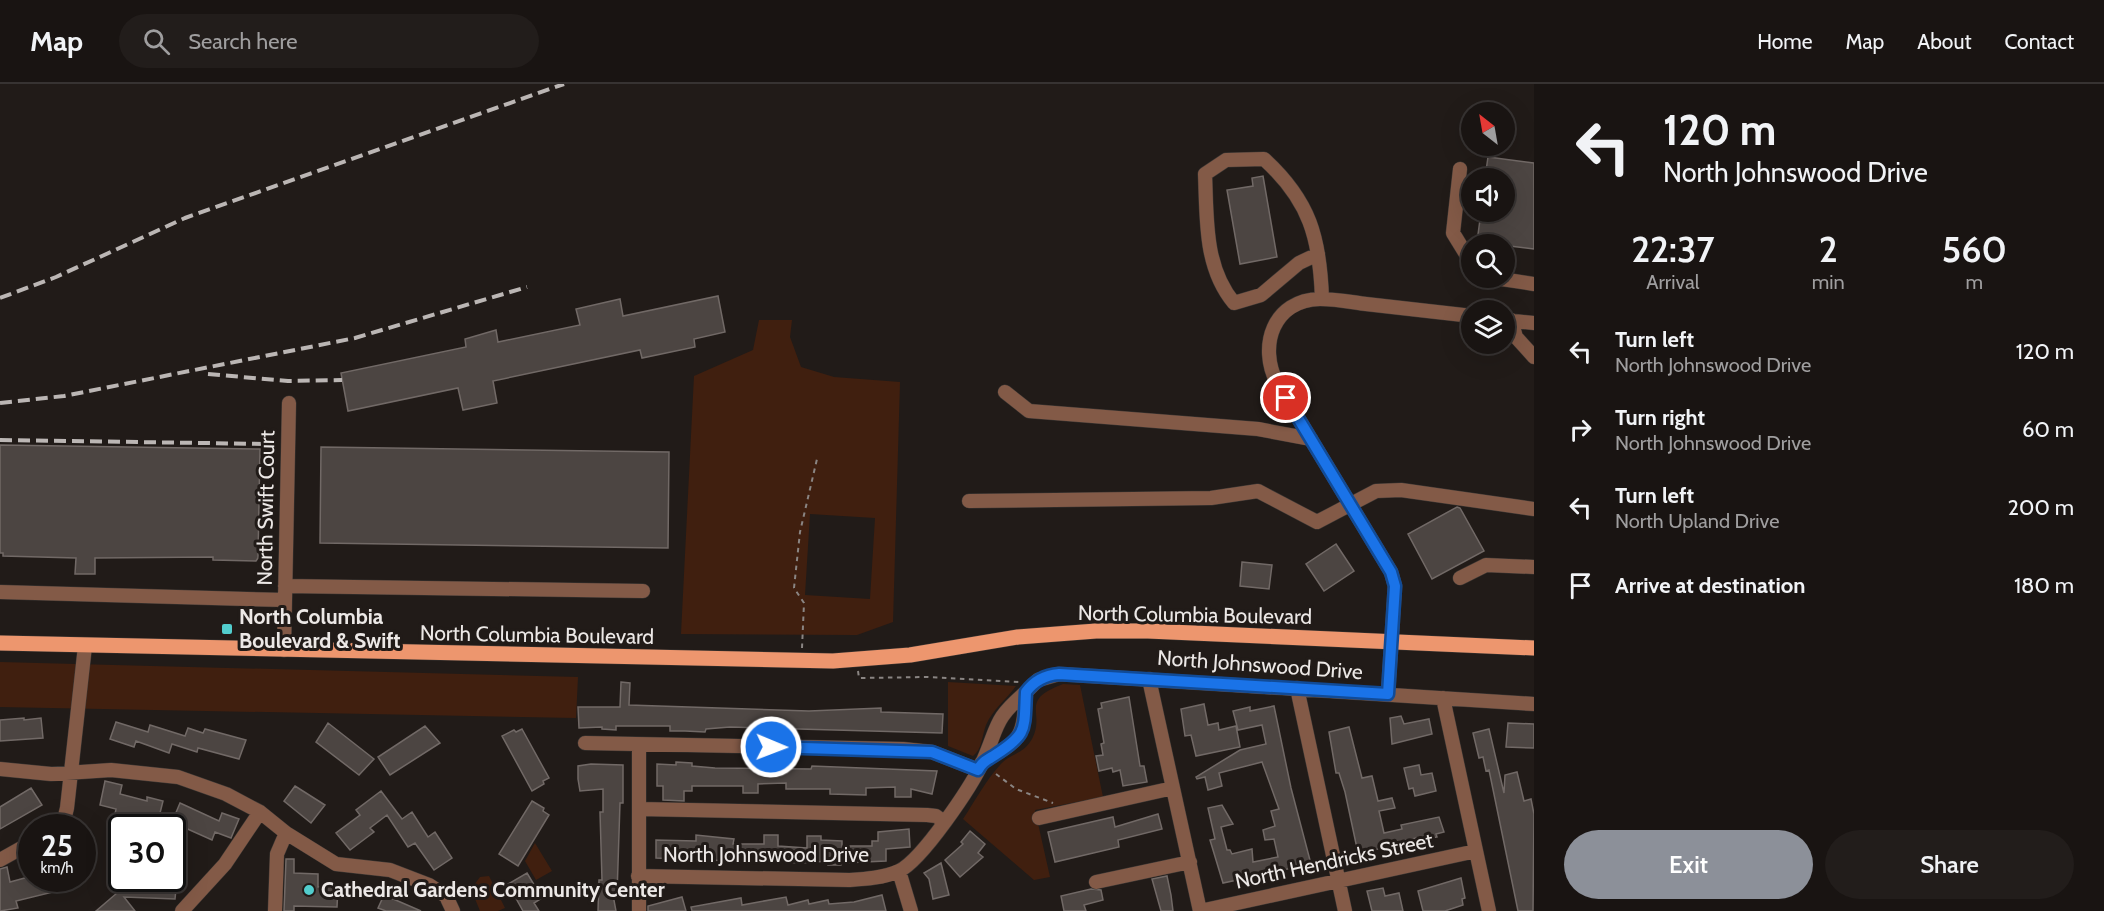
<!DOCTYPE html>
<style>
body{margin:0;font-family:Cabin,sans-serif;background:#221d1b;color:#f1f3f6;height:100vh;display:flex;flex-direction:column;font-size:22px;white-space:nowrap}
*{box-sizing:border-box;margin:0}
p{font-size:20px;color:#9f9e9f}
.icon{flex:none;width:33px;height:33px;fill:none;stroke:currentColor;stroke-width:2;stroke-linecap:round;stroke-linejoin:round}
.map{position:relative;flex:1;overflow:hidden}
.details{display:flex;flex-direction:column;background:#191412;width:570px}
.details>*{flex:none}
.top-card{background:#191412;color:#f1f3f6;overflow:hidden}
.needle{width:39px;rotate:329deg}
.fabs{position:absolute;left:1461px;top:18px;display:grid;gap:12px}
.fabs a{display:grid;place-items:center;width:54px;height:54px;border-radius:50%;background:#191412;box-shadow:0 6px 24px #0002,0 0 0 2px #373332;font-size:30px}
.speed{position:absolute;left:18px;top:730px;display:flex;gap:12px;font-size:30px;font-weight:700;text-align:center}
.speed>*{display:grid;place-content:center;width:78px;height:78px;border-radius:50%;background:#191412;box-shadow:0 6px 24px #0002,0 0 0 2px #373332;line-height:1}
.speed small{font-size:15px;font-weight:400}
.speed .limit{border:3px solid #111;border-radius:9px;background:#fff;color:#111}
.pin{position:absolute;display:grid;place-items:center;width:51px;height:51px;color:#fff;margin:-26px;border:3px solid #fff;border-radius:50%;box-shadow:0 2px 6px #0007}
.me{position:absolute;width:66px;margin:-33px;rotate:91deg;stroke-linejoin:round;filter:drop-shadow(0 0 4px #0008)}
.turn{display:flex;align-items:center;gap:21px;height:126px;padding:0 30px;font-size:27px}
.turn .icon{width:78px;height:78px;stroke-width:2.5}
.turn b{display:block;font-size:42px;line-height:51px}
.eta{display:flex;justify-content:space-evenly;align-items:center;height:102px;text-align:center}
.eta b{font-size:36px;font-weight:600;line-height:42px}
.action{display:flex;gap:12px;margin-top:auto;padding:12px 30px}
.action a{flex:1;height:69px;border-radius:36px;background:#8c9099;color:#fff;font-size:24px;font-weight:600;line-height:69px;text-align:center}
.action a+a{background:#221d1b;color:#f1f3f6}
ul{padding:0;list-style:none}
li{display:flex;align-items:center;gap:18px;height:78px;padding:0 30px}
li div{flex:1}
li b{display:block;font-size:22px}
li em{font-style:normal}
header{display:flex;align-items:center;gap:36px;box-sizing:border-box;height:84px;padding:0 30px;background:#191412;border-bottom:2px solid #373332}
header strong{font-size:28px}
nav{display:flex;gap:33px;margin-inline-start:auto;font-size:21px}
.search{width:420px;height:54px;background:#221d1b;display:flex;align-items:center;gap:15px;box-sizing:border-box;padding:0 21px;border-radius:33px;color:#9f9e9f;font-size:22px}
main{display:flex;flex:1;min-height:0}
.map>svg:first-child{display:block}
.green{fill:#401f0f;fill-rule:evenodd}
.building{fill:#4c4542;stroke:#716966;stroke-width:1.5}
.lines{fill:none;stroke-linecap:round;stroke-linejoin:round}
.minor-casing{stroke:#3d3835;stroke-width:15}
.major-casing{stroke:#3d3835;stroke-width:16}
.path{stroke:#8a8583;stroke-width:2;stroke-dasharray:4.5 4.5;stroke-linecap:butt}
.minor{stroke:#835a47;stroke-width:14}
.major{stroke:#ed966e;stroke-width:15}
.rail{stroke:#bbb6b4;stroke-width:4;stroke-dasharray:12 6;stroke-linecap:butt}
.route-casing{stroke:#114b97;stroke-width:15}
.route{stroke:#1a73e8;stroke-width:10}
.poi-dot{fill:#52cdcd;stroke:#211b18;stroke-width:2}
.labels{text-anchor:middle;stroke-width:6;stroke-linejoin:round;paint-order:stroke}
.street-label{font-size:21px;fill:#ece8e6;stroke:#211b18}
.poi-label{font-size:21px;font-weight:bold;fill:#ece8e6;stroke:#211b18;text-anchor:start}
</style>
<header>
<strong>Map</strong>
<div class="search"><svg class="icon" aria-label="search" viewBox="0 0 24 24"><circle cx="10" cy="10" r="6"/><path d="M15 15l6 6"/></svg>Search here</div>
<nav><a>Home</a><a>Map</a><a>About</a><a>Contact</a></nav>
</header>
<main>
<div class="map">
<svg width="1534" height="827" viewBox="0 0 1534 827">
<rect width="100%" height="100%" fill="#211b18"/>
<!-- green -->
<path class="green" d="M759 236H792L790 253 801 283 834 293 900 298 893 538 857 551 681 550 694 292 753 266ZM810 430 875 434 870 515 805 511Z
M0 578 578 593 576 634 0 623Z
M948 598 1016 602C1006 616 993 625 986 641 982 651 982 666 973 672L948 662Z
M1063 600 1080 601 1103 713 1035 726 1050 793 1034 796 963 735C975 717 986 696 1000 681 1011 668 1022 672 1032 655 1046 628 1018 617 1063 600Z
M535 759 552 787 536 796 525 777Z
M489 792 505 824 498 827H480L471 805 480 793Z"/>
<!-- building -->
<path class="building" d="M1488 73 1534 79V165L1477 158 1481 128H1504V94H1485Z
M1263 92 1277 173 1240 180 1227 106 1253 102 1252 94Z
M718 212 725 248 694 255 695 263 642 274 640 266 493 297 497 319 463 326 458 304 348 327 341 289 466 263 465 255 496 246 498 258 580 241 576 225 620 215 623 232Z
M0 361 260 365 258 474 256 477 213 476V473L95 474V490H75L76 474 3 472V469H0Z
M321 363 669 368 668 464 320 459Z
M1457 423 1460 424 1484 467 1432 495 1408 450Z
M1336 460 1354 487 1324 507 1306 480Z
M1242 478 1272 481 1269 505 1240 502Z
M621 598 630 599 629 621 809 627 881 624V628L943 630 942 649 730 643 706 645 705 648 685 647H670V642H616V646L602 645V643L579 644 578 623H620Z
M1129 613 1140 682H1144L1147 698 1123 702 1120 686 1113 688 1112 684 1099 687 1096 672 1103 671 1101 660 1104 659 1098 625 1102 624 1101 619Z
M1204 620 1208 641 1218 639 1219 646 1236 642 1240 663 1196 672 1191 651 1185 652 1181 625Z
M1274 622 1291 704 1311 780 1223 799 1210 756 1215 755 1208 724 1222 721 1233 740 1221 743 1227 766H1230L1232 770 1252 765 1253 778 1278 773 1274 755 1265 756 1263 746 1275 742 1271 727 1279 725 1262 678 1219 689 1222 702 1208 706 1205 693 1197 695 1196 693 1240 666 1266 660 1262 641 1238 646 1233 627 1250 623V627Z
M1401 632 1404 640 1429 635 1432 650 1392 660 1390 634Z
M24 634V636L41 634 43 654 0 657V636Z
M116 638 148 648 150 641 185 652 188 644 203 649 205 645 246 656 239 675 198 664 197 668 172 660 169 669 136 657 134 663 110 655Z
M328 639 374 675 359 691 316 658Z
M1508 639 1534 640V664L1506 663Z
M425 642 440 659 390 691 378 673Z
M1349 643 1362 694 1372 692 1378 717 1392 714 1395 724 1379 727 1384 749 1402 745 1401 741 1439 733 1444 748 1436 750 1437 753 1426 755V752L1388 760V763L1358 769 1345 708 1339 689H1336L1329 648Z
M522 645 549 694 543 697 544 700 532 707 502 652 514 646 516 648Z
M1489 645 1504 709 1505 691 1517 688 1524 717 1531 715 1534 730 1533 827H1518L1489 686 1486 687 1483 673 1479 674 1473 649Z
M676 678 692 679V682L715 684 811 685 812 682 937 687 932 710 911 705V713H895V703L866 704V711L830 710V705H786V699L758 700V709H743V702H692V707H684V717L663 716V702H657V680L676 681Z
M591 680 623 681V719H620L617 811H613L616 827H598L599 796H602L600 728H603V705L580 707 578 695V682Z
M1419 681 1421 691 1432 689 1436 707 1415 712 1413 704 1409 705 1404 684Z
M105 697 122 701 120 710 147 717V713L163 717 158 737 143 733 142 737 115 730 116 725 100 721Z
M295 702 325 721 311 739 284 717Z
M31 704 42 721 0 745V723Z
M381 707 402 735 412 728 428 753 435 748 452 774 434 786 415 759 408 763 387 731 370 744 374 748 350 766 336 749 360 731 356 726Z
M532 717 544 724 543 727 549 731 518 782 499 770Z
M180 719 219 737 222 729 239 735 231 754 215 748 212 756 172 738Z
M1158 730 1162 745 1118 756 1119 763 1055 778 1048 748 1113 733 1115 743Z
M909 745 910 763 886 765V777L842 779 841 781H828V777L800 779 786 778V776L733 777 656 774V756L696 757V751L734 755 733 760H764V751H778V762L807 764V752H821V756L842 757V762H872V757H878V748Z
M970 747 985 760 978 769 983 773 960 793 945 776 963 760 961 758Z
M286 775H294V789L318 790V803H338L337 823 294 822V827H284Z
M941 779 949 811 933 815 929 795 924 789Z
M7 783 10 798 32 792V795H73V798L52 804 53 808 16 817 18 824 0 827V785Z
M527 789 542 814 534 819 539 827H523L508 800Z
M1167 792 1171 811 1173 827H1161L1152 795Z
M1461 794 1465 814 1462 815 1463 821 1445 827H1423L1418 807Z
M118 795H177L175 815 124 813 135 827H96L117 809Z
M1383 804 1385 812 1399 809 1403 827H1372L1367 807Z
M1091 805 1101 806 1103 816 1084 821 1086 827H1064L1061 812Z
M384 811 421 827H386L378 824Z
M882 811 886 827H692L691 823 741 814 742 821 786 813 788 821 808 816 809 820 828 816 829 820 854 818Z
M682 813 686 827H648V822Z"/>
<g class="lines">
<!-- minor casing -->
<g class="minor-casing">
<path id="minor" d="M1460 85 1453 149 1472 180
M1318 170 1299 179 1261 211 1234 219C1204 183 1207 135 1205 90L1226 76 1264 75C1310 117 1320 154 1322 215
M1495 194 1534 200
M1504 236 1534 239
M1511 236 1516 253 1534 273
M1005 308 1029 327 1258 345 1311 355
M969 417 1211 414 1258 407 1317 438 1376 407 1401 406 1534 425
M1460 494 1486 481 1534 483
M285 502 643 507
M0 508 285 516
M284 566 289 319
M1149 595 1200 827
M1297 604 1345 827
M1026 608 1038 596 1059 590 1534 620
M1388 610 1395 502 1391 488 1277 299C1258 262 1273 216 1320 215 1335 215 1351 218 1366 220 1401 224 1436 228 1472 232
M1443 614 1489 827
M585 659 903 665 932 668 978 686
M0 685 51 690 111 686 178 693 226 710 260 728 286 749 336 780 390 786 429 801 446 812 453 827
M639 725 927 731 936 732 944 738
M1039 734 1173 704
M52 744 65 732 67 724 85 562
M0 776 32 758
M899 787 911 827
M638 792 849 796C865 795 883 794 899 787 922 776 972 702 983 677 999 641 993 636 1026 608 1023 654 1023 655 982 678
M1096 798 1190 778
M182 827 225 780 260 728
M275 827 277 770 286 749
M639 827V662
M1200 827 1476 767"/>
</g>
<!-- major casing -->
<g class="major-casing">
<path id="major" d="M0 559 833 577 910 571 1018 553 1096 547H1148L1534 564"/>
</g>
<!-- path -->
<path class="path" d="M802 564 804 519 794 504 800 448 817 375
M858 587 859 594 928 593 1019 598
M996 690 1016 705 1053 719"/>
<!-- minor -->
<use href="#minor" class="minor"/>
<!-- major -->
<use href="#major" class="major"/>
<!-- rail -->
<path class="rail" d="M0 214 56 193 185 134 564 0
M208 290 288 297 342 296
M0 319 64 312 355 254 527 203
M0 356 269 360"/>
</g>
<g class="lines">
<!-- route casing -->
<g class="route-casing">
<path id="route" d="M771 663 932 668 978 686C982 678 987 676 995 671 1028 650 1024 646 1026 608 1034 597 1046 591 1059 590L1388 610 1395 502 1391 488 1286 314"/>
</g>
<!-- route -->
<use href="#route" class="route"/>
</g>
<!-- markers -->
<g class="poi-dot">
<rect x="221" y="539" width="12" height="12" rx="3"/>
<circle cx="309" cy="806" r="6"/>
</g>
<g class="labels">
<!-- street labels -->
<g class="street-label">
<text transform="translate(266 424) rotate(-89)" y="7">North Swift Court</text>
<text transform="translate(1195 531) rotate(1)" y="7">North Columbia Boulevard</text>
<text transform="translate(537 551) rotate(1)" y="7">North Columbia Boulevard</text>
<text transform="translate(1260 581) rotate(4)" y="7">North Johnswood Drive</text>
<text x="766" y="778">North Johnswood Drive</text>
<text transform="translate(1334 777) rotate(-12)" y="7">North Hendricks Street</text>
</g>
<!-- poi labels -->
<g class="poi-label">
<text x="239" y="540">North Columbia<tspan x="239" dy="24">Boulevard &amp; Swift</tspan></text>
<text x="321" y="813">Cathedral Gardens Community Center</text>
</g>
</g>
</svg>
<div class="fabs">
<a><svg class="needle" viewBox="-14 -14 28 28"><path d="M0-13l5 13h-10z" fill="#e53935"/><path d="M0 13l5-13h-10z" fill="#9f9e9f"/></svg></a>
<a><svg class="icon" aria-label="sound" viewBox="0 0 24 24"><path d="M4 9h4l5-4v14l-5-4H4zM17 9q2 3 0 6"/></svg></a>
<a><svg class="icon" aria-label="search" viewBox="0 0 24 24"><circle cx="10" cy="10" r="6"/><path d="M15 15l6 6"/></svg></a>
<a><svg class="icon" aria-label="layers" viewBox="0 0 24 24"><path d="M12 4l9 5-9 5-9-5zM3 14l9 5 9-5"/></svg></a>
</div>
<div class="speed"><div>25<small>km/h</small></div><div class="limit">30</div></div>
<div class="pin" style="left:1286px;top:314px;background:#d93025"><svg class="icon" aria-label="arrive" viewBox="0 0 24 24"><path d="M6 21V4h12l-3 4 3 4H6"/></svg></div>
<svg class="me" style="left:771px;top:663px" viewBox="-20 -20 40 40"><circle r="17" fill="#1a73e8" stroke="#fff" stroke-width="3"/><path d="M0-11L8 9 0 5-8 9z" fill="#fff"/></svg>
</div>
<section class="details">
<div class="top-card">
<div class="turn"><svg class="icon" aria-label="left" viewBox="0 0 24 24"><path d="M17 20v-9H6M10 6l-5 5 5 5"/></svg><div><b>120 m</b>North Johnswood Drive</div></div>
</div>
<div class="eta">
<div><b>22:37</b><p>Arrival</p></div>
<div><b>2</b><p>min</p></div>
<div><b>560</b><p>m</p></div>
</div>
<ul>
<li><svg class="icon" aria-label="left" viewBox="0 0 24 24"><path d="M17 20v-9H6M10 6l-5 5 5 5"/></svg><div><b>Turn left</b><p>North Johnswood Drive</p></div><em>120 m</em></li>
<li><svg class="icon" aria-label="right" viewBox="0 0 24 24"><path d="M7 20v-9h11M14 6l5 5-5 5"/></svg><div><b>Turn right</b><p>North Johnswood Drive</p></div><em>60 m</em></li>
<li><svg class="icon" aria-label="left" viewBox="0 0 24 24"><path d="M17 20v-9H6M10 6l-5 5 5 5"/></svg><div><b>Turn left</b><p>North Upland Drive</p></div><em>200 m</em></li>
<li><svg class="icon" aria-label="arrive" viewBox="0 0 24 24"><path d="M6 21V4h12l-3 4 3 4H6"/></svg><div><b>Arrive at destination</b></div><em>180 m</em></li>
</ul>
<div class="action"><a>Exit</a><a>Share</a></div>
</section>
</main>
